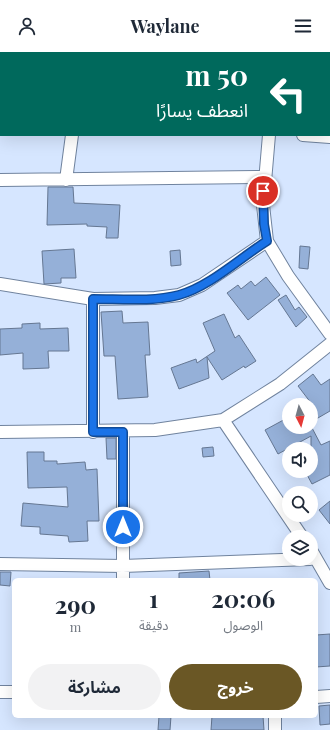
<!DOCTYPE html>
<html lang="ar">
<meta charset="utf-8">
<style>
body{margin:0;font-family:"Playfair Display","Noto Sans Arabic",serif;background:#f2f2f3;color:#1f2937;direction:rtl;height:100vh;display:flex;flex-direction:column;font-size:15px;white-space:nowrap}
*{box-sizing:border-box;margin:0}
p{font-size:13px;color:#747a83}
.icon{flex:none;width:22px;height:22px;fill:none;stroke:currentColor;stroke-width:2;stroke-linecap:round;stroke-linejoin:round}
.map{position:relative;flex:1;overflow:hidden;direction:ltr}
.details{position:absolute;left:12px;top:526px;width:306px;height:140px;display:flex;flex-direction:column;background:#fff;border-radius:6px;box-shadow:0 4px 16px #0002;direction:rtl}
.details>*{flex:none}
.top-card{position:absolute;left:0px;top:0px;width:330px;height:84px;box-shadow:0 4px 16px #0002;direction:rtl;background:#00695c;color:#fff;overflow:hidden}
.needle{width:26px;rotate:174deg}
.tools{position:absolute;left:282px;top:346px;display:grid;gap:8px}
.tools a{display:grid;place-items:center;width:36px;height:36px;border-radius:50%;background:#fff;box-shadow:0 4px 16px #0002;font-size:20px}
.pin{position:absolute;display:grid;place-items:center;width:34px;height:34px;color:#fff;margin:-17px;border:2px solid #fff;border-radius:50%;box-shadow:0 1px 4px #0007}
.me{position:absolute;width:44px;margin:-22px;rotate:0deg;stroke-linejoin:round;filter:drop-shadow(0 0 3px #0008)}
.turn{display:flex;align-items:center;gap:14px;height:84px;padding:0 16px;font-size:18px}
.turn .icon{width:52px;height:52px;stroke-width:2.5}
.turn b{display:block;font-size:28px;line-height:34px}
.eta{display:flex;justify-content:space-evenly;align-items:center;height:68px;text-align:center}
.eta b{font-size:24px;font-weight:700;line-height:28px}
.button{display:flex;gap:8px;margin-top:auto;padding:8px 16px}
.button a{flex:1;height:46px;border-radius:24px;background:#6a5725;color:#fff;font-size:16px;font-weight:700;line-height:46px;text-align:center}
.button a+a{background:#f2f2f3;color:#1f2937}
header{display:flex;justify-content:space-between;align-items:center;height:52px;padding:0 16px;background:#fff;font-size:18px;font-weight:700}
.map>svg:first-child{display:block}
.building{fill:#95b0d8;stroke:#657792}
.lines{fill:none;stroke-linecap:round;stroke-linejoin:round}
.street-casing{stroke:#70839e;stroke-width:14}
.street{stroke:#fff;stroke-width:12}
.route-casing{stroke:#114b97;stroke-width:10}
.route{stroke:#1a73e8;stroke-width:7}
</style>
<header><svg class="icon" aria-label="menu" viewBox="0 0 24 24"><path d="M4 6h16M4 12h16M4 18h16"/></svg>Waylane<svg class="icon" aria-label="person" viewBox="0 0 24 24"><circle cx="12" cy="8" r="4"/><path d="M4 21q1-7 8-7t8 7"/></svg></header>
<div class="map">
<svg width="330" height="678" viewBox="0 0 330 678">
<rect width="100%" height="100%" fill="#d6e6ff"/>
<!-- building -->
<path class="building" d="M48 135H73L74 151 120 153 118 186H106L107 175 87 174V172L47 173Z
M300 194 310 195 308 217 299 216Z
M74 197 76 226H61V231L44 232 42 199Z
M180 198 181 213 171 214 170 199Z
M266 225 280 243 248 268 227 241 238 233 241 237 251 229 255 234Z
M286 243 295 258 299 255 307 265 296 275 278 248Z
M122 259 123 271 148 270 150 303H145L148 345 118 347 115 304H104L101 260Z
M224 262 235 286 239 283 256 309 245 316 244 314 222 328 207 305 209 326 179 337 171 316 196 307 197 311 215 299 203 271Z
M40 271V277L68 276 69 299H48L49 316 23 317V301L0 303V277L22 276V272Z
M313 322 321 333 330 327V359L311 370V351L298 334Z
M289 365V375L311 374 321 393 330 389V423L312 432 305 419H311V384L278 402 265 378Z
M106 386H116V407H107Z
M213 395 214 404 203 405 202 396Z
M27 400H44V409H57V412L85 410 86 418 97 417 99 469H87L88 489 69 490 68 484 40 482V475L21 474 23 451 68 455 67 435 28 436Z
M330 449V472L319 458Z
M209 519 210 528H179V521Z
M0 520H11L10 534 0 533Z
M330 582V614L316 615V583Z
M330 653V672L320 673 319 654Z
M159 664H171L170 678H158Z
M212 664H263L264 678H211Z"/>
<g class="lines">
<!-- street casing -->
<g class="street-casing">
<path id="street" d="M103 0 104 1
M82 1V0
M276 1V0
M269 83 263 153 267 189 288 224 330 282
M303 83 330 85
M0 128 264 125
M66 128 72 83
M0 232 93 247 155 246 179 243 202 233 267 189
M223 368 302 485
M0 380 155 378 223 368 280 332 330 292
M93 380V247
M123 380V528
M311 498 330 531
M0 512 123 514 310 507
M0 640H14
M316 645 330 644
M275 664V678"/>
</g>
<!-- street -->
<use href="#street" class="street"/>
</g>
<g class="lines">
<!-- route casing -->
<g class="route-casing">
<path id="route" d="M123 475V380H93V247C121 247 152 250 179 243 209 235 240 206 267 189L264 172 263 139"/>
</g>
<!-- route -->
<use href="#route" class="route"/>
</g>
</svg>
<div class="tools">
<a><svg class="needle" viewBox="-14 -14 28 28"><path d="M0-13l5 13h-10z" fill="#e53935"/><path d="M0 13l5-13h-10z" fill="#747a83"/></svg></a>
<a><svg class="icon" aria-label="sound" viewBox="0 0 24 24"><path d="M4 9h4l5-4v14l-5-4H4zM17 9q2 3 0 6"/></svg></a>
<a><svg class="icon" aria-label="search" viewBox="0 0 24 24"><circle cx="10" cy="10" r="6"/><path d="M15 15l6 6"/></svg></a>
<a><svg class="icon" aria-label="layers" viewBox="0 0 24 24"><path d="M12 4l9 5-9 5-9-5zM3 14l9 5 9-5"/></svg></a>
</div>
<div class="pin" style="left:263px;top:139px;background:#d93025"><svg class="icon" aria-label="arrive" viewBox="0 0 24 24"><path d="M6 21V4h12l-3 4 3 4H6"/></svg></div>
<svg class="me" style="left:123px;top:475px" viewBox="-20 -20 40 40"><circle r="17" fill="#1a73e8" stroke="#fff" stroke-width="3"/><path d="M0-11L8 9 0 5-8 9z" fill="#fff"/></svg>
<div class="top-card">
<div class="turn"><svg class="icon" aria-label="left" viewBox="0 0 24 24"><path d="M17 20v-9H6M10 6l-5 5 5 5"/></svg><div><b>50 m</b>انعطف يسارًا</div></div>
</div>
<section class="details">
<div class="eta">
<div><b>20:06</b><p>الوصول</p></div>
<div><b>1</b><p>دقيقة</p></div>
<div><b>290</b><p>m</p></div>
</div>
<div class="button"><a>خروج</a><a>مشاركة</a></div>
</section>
</div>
